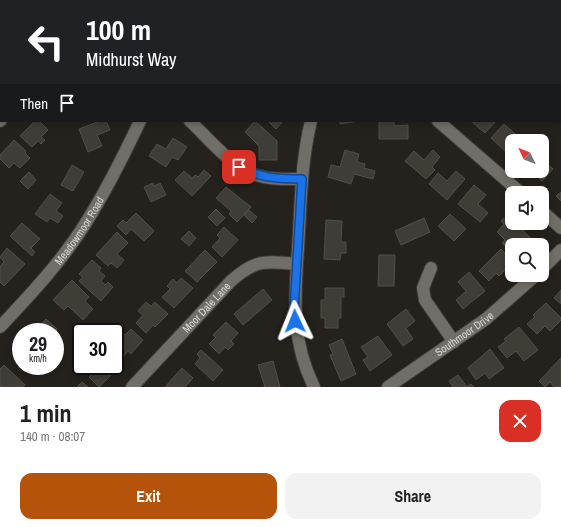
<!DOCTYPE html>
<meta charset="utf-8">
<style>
body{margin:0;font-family:"Archivo Narrow",sans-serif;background:#f2f2f2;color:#202124;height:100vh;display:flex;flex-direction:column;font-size:15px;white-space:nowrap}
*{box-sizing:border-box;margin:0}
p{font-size:13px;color:#757577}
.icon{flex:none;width:22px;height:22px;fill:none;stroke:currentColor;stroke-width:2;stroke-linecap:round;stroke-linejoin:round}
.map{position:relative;height:387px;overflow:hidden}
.details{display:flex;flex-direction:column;background:#fff;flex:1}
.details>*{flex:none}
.guide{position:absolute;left:0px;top:0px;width:561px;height:122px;box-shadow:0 2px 6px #0003;background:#202124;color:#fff;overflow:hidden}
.needle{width:26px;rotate:313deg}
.fabs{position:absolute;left:505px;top:134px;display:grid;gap:8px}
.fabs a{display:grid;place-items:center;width:44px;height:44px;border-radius:8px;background:#fff;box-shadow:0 2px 6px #0003;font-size:20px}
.speed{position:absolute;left:12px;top:323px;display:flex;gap:8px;font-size:20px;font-weight:700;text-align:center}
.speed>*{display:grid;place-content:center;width:52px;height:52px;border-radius:50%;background:#fff;box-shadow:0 2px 6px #0003;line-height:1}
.speed small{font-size:10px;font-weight:400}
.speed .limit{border:2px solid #111;border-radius:6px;background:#fff;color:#111}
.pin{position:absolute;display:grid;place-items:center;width:34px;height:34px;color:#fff;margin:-17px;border-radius:8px;box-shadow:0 2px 6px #0006}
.me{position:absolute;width:44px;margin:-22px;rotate:358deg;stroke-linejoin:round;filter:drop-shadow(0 0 3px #0008)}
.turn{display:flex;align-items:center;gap:14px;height:84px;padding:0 20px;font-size:18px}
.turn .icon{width:52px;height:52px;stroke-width:2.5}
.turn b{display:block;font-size:28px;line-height:34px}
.then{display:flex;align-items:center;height:38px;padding:0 20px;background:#0003;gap:8px;font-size:15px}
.round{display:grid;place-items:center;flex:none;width:42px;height:42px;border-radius:12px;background:#f2f2f2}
.summary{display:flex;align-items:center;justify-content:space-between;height:68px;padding:0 20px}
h1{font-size:24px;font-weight:700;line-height:30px}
.primary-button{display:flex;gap:8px;margin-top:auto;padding:8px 20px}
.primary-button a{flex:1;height:46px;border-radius:12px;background:#b45309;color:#fff;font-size:16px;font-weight:700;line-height:46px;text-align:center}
.primary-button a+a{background:#f2f2f2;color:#202124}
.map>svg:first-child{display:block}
.building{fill:#3f3d36;stroke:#524f49}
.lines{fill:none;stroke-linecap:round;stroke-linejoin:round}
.minor-casing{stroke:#3e3c38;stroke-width:14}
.minor{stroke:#716e67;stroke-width:12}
.route-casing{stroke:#114b97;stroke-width:10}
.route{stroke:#1a73e8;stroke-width:7}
.labels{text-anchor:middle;stroke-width:4;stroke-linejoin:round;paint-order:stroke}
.street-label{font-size:11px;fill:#d8d6d2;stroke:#1b1913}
</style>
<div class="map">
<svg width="561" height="387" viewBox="0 0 561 387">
<rect width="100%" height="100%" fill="#25221d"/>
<!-- building -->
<path class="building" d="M42 0H64L63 1Z
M498 0H518L519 1H497Z
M530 0H547L546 1Z
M0 49H1V69L0 67Z
M560 81H561L560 105Z
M35 121H39L48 130 41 137 45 140 41 144 38 141 32 147 20 136Z
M100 121H106L110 130 97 135 102 146 88 152 79 129Z
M255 121 277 141V160H259V146L245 132Z
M268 121H283L276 129Z
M340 121H359L340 124Z
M379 121H394V126L408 125V139H379Z
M471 121H496L485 133Z
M504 124 523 141H512V152L508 149 505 151 491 138Z
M173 138 187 147 178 160 172 157 166 167 149 156 157 144 166 149Z
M14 140 26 151 25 153 30 158 20 168 14 163 9 168 0 159V155Z
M345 150 359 154 357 162 365 164 364 168 375 171 373 179 354 174 351 184 328 177 331 165 340 167Z
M433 150 440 157 432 167 435 170 426 179 405 161 414 151 424 160Z
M542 159 553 169 542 181 531 171H542Z
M72 165 84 172 73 191 61 185Z
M204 170 211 176 192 196 175 180 184 171 192 178 195 175 198 177Z
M456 171 465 179 447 200 429 184 438 173 447 181Z
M29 172 36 180 28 189 20 181Z
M153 183 154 186 160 183 166 195 151 202 144 187Z
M474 185 486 195 478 204 488 213 480 222 458 204Z
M226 187 251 207 237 222 229 214 231 211 216 198Z
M561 192V201L556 196Z
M50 194 62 203 56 211 63 216 58 223 50 218 47 222 35 214Z
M216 209 225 218 217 226 208 217Z
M249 210 257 217 252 223 244 215Z
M136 213 154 231 144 241 131 229 126 235 117 226 123 220 126 223Z
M450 214 466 229 454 241 438 226Z
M511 216 512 223H518L525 229 523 231 532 239 527 245H512L511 251 502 243 505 240 497 232 504 224 501 221 504 218 507 221Z
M424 218 430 232 401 245 395 231Z
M326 220 342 221 341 242H346V253H341L340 260 324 259Z
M22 223 40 239 31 248 35 252 32 256 10 236Z
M224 227 238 240 222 257 212 247 220 238 217 235Z
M189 231 196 238 189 246 181 239Z
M117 232 128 243 117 254 124 260 117 268 111 263 108 266 96 255Z
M7 248 25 264 4 286 0 282V266L4 262 0 257Z
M501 249 512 261V263L499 276 496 273 489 281 479 271Z
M205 250 217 262 197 282 185 271Z
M379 255H395L394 286H378Z
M92 260 101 268 99 271 105 276 101 281 105 285 108 282 113 287 101 301 79 281 83 277 79 274Z
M469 272 485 291 463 309 456 300 466 291 458 282Z
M181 278 193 288 174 308 162 297 170 289 167 286 173 279 177 283Z
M72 280 89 297 85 301 93 309 83 320 68 306 64 310 53 300Z
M325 288H344V297H341V318H338V328H325V318H321V300H325Z
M263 289 272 300 243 325 234 314Z
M561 290V304L554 298Z
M146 302 151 306 155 302 168 314 155 327 153 325 146 333 136 323 143 315 138 311Z
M546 303 561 318V320L550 331 545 326 537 334 527 324 535 317 533 315Z
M406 309 415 321 406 328 413 339 403 346 387 324Z
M46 319 57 329 54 332H34Z
M226 322 238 333 231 341 234 344 228 350 225 347 219 354 209 344 216 337 213 335Z
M519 327 538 350 524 361 516 351 507 358 498 347 506 341 504 339Z
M131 329 143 340 131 354 128 351 122 358 115 352V336L120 331 125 335Z
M378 336 392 355 370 371 363 360 368 357 361 347Z
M342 339 356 374 341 381 330 355 333 354 329 345Z
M21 348V362L14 355Z
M490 349 504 368 489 379 485 373 476 380 468 368Z
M201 350 223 370 213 381 195 364 200 358 197 354Z
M561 358V387H554L550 382 545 387 539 381Z
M273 361 280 387H265L258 365Z
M115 363 119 367 99 387 89 377 97 369 94 366H115Z
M4 365 25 385 23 387H0V369Z
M26 366H36L31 371Z
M182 368 193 378 185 387H165Z
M458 375 467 387 471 384 474 387H453L449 381Z
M82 382 88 387H77Z"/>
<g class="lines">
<!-- minor casing -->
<g class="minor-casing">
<g id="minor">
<path d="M156 0 162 1"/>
<path d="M129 1 133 0"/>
<path d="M201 1 202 0"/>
<path d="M394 1V0"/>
<path d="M560 23 561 22"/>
<path d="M0 121 1 120"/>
<path d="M190 121C209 139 229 164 253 174 268 180 286 179 301 179"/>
<path d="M311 121C302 158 301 195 299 232 296 289 288 334 314 387"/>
<path d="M438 121 521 193"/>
<path d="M542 211 561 228"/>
<path d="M431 268 423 288 425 300 454 342"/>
<path d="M542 269 561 250"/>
<path id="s1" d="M0 327C31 294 63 260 87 221 107 189 124 155 140 121"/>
<path id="s2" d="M132 387 231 281C256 259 265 261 297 264"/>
<path id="s3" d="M388 387 486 319 536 275"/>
</g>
</g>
<!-- minor -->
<use href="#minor" class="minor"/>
</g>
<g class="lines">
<!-- route casing -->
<g class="route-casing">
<path id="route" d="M239 167C261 178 277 179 302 179L294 310 295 321"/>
</g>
<!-- route -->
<use href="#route" class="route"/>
</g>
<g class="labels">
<!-- street labels -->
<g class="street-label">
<text dy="4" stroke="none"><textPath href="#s1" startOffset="125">Meadowmoor Road</textPath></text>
<text dy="4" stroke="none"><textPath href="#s2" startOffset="109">Moor Dale Lane</textPath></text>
<text dy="4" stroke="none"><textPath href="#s3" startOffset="93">Southmoor Drive</textPath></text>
</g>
</g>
</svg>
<div class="fabs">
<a><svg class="needle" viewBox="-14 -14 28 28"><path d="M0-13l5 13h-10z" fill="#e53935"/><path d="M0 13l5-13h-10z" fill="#757577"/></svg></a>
<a><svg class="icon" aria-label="sound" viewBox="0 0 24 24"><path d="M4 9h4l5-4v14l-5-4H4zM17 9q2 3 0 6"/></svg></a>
<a><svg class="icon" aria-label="search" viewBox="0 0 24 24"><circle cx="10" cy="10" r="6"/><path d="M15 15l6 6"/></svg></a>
</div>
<div class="speed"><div>29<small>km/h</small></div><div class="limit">30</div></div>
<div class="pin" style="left:239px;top:167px;background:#d93025"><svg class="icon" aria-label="arrive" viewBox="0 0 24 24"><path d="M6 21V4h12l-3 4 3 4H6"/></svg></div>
<svg class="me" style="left:295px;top:321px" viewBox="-20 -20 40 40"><path d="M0-17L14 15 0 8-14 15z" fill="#1a73e8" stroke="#fff" stroke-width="4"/></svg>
<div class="guide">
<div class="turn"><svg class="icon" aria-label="left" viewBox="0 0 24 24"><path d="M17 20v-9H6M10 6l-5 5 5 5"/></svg><div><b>100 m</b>Midhurst Way</div></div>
<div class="then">Then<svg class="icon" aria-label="arrive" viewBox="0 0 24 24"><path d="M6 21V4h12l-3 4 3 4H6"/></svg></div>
</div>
</div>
<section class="details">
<div class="summary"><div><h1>1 min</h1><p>140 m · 08:07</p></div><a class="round" style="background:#d93025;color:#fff"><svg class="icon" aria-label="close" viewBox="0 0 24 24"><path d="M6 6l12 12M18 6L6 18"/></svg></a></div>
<div class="primary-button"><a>Exit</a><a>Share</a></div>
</section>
